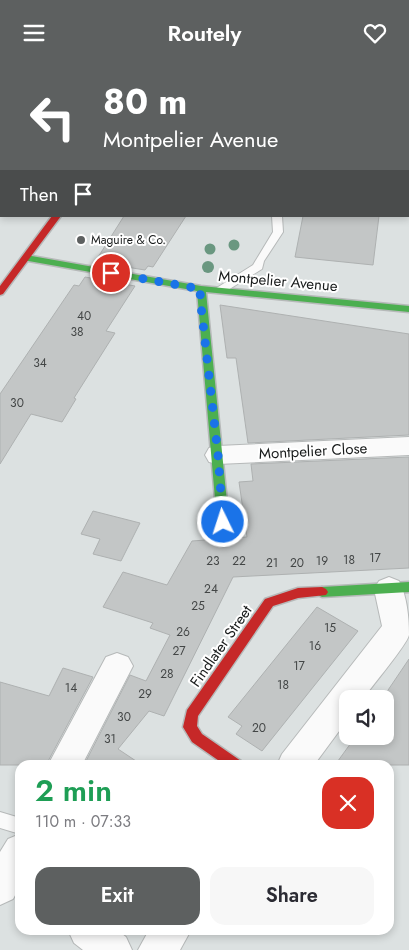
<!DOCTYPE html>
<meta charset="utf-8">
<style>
body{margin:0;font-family:Jost,sans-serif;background:#f7f7f7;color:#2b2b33;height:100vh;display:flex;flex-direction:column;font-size:19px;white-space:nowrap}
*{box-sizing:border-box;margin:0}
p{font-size:16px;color:#7c7c81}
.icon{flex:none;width:28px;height:28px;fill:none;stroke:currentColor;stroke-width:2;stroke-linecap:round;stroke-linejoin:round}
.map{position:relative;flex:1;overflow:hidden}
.sheet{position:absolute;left:15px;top:695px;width:379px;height:175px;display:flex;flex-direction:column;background:#fff;border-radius:15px;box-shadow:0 2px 8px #0003}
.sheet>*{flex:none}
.hud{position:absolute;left:0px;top:0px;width:410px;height:152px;box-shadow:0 2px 8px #0003;background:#5d6060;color:#fff;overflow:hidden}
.fabs{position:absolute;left:339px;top:625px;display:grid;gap:10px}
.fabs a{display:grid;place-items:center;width:55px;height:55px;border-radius:10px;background:#fff;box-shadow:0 2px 8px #0003;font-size:25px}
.pin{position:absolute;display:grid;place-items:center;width:42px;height:42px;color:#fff;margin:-21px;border:2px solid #fff;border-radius:50%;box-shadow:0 1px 5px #0007}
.me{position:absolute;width:55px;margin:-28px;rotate:356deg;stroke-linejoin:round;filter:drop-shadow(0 0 4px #0008)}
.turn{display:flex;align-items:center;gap:18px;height:105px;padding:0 20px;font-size:22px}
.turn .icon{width:65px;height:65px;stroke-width:2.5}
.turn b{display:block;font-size:35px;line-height:42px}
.then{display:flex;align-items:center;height:48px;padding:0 20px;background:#0003;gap:10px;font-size:19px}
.round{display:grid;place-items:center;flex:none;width:52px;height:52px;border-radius:15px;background:#f7f7f7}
.overview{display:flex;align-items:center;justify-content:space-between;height:85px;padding:0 20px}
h1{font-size:30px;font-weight:600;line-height:38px;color:#1e9e55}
.primary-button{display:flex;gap:10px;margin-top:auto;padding:10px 20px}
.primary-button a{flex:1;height:58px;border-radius:15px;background:#5d6060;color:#fff;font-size:20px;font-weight:600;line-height:58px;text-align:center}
.primary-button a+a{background:#f7f7f7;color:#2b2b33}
header{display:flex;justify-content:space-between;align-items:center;height:65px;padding:0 20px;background:#5d6060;color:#fff;font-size:22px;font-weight:600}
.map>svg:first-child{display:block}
.building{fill:#c3c6c6;stroke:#aeb1b1}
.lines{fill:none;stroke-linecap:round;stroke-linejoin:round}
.lane-casing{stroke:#b6b9b9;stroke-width:2}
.street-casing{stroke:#b6b9b9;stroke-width:2}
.fast-casing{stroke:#b6b9b9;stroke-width:3}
.jam-casing{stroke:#b6b9b9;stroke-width:3}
.lane{fill:#fafafa;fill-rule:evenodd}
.street{fill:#fafafa;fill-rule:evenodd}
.fast{fill:#4caf50;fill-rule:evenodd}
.jam{fill:#c62828;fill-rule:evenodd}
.tree{fill:#6a9780}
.route{stroke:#1a73e8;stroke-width:9;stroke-dasharray:0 16.2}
.poi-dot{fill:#5d6060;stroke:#fff;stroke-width:2}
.labels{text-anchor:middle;stroke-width:4;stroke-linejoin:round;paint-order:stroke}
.far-poi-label{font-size:12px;fill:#181b1b;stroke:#fff;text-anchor:start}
.number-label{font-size:12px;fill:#434646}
.street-label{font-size:15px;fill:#181b1b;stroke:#fff}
</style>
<header><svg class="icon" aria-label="menu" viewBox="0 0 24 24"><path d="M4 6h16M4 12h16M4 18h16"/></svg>Routely<svg class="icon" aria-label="heart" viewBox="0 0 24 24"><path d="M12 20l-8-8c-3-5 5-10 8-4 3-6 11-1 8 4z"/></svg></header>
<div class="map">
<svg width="409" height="885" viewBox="0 0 409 885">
<rect width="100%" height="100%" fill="#dce1e1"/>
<!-- building -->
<path class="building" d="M124 151H186L153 202 148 201 145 205 95 197Z
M303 151H379L373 200 295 192Z
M85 212 135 221 106 266 115 268 74 333 76 334 62 357 31 349 0 399V329L74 220 79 221Z
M220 240 409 269V370L248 378 236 293H227Z
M409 392V503L233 512 164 651 149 646 118 684 142 700H84L130 610 146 616 170 570 150 563 153 558 103 542 123 507 167 520 192 476 247 472 239 417 253 416 251 399Z
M93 446 140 458 121 496 93 489 100 474 81 469Z
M317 542 358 566 262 686 236 669 242 661 228 652Z
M409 594V700H335L356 671H385V634H382Z
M63 603 93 612 46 700H0V617L49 631Z"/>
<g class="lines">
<!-- lane casing -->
<g class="lane-casing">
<path id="lane" d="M0 56H1V62H0Z
M272 151H282L283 167 264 196 262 204 223 228H215V224L253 200 273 167Z
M0 747 20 753V769L0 763Z"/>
</g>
<!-- street casing -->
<g class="street-casing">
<path id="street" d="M409 372V390L218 399 209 397 205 390 209 383 218 381Z
M389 512 399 516C407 531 409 552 409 570 407 580 371 622 363 634H348V654L314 700H277L282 689 382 561 374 524 379 516Z
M117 588 128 592 133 601 82 700H48L106 592Z
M20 769V821L13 834 0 840V787L8 774Z
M68 865H117L126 872 132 885H83L74 878Z
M149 865H191L180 885H138Z"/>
</g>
<!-- fast casing -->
<g class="fast-casing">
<path id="fast" d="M26 190 201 221 409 241V247L206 227 229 457 227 460H219L217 457 197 226 23 195V191Z
M409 517V527L322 532 318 530 316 527 318 524 322 522Z"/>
</g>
<!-- jam casing -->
<g class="jam-casing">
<path id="jam" d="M52 151H61L3 229 0 230V221Z
M322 522 326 524 328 527 326 530 298 533 273 541 198 651 197 661 202 669 241 696 243 700H225L192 677 183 662 187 645 265 534 298 523Z"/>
</g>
<!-- lane -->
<use href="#lane" class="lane"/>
<!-- street -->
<use href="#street" class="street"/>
<!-- fast -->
<use href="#fast" class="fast"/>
<!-- jam -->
<use href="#jam" class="jam"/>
</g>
<!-- trees -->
<g class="tree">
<circle cx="234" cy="180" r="5.5"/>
<circle cx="210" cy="184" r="5.5"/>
<circle cx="208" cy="202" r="6"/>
</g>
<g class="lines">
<!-- route -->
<path class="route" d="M111 208 201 224 200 232 218 390 223 457"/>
</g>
<!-- markers -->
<circle class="poi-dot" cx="81" cy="175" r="5"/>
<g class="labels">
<!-- far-poi labels -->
<g class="far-poi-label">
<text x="91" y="179">Maguire &amp; Co.</text>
</g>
<!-- number labels -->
<g class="number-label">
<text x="84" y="255">40</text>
<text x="77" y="271">38</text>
<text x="40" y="302">34</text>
<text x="17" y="342">30</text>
<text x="375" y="497">17</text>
<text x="349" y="499">18</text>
<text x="213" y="500">23</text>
<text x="239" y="500">22</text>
<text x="322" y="500">19</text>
<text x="272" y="502">21</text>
<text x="297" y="502">20</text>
<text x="211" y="528">24</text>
<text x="198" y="545">25</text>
<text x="330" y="567">15</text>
<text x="183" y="571">26</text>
<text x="315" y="585">16</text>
<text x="179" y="590">27</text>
<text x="299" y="605">17</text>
<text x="167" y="613">28</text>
<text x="283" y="624">18</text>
<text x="71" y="627">14</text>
<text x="145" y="633">29</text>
<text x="124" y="656">30</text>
<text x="259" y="667">20</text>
<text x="110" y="678">31</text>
</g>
<!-- street labels -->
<g class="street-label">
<text transform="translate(278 216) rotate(5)" y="5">Montpelier Avenue</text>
<text transform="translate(313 386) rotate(-3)" y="5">Montpelier Close</text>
<text transform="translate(221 581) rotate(-55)" y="5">Findlater Street</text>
</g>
</g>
</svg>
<div class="fabs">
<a><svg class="icon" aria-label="sound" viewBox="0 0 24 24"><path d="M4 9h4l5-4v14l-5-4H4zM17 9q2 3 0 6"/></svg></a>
</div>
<div class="pin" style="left:111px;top:208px;background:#d93025"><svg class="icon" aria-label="arrive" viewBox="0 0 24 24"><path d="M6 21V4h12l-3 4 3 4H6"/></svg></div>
<svg class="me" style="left:223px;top:457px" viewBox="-20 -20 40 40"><circle r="17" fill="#1a73e8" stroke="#fff" stroke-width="3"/><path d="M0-11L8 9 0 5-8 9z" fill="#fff"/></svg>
<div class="hud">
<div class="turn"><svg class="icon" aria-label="left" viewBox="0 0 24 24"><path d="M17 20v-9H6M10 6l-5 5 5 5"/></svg><div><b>80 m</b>Montpelier Avenue</div></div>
<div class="then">Then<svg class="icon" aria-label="arrive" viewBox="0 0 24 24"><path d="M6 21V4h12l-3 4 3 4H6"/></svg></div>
</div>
<section class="sheet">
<div class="overview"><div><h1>2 min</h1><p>110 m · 07:33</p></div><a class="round" style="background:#d93025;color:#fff"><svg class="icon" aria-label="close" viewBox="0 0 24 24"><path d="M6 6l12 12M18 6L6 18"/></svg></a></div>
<div class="primary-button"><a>Exit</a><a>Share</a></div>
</section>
</div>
